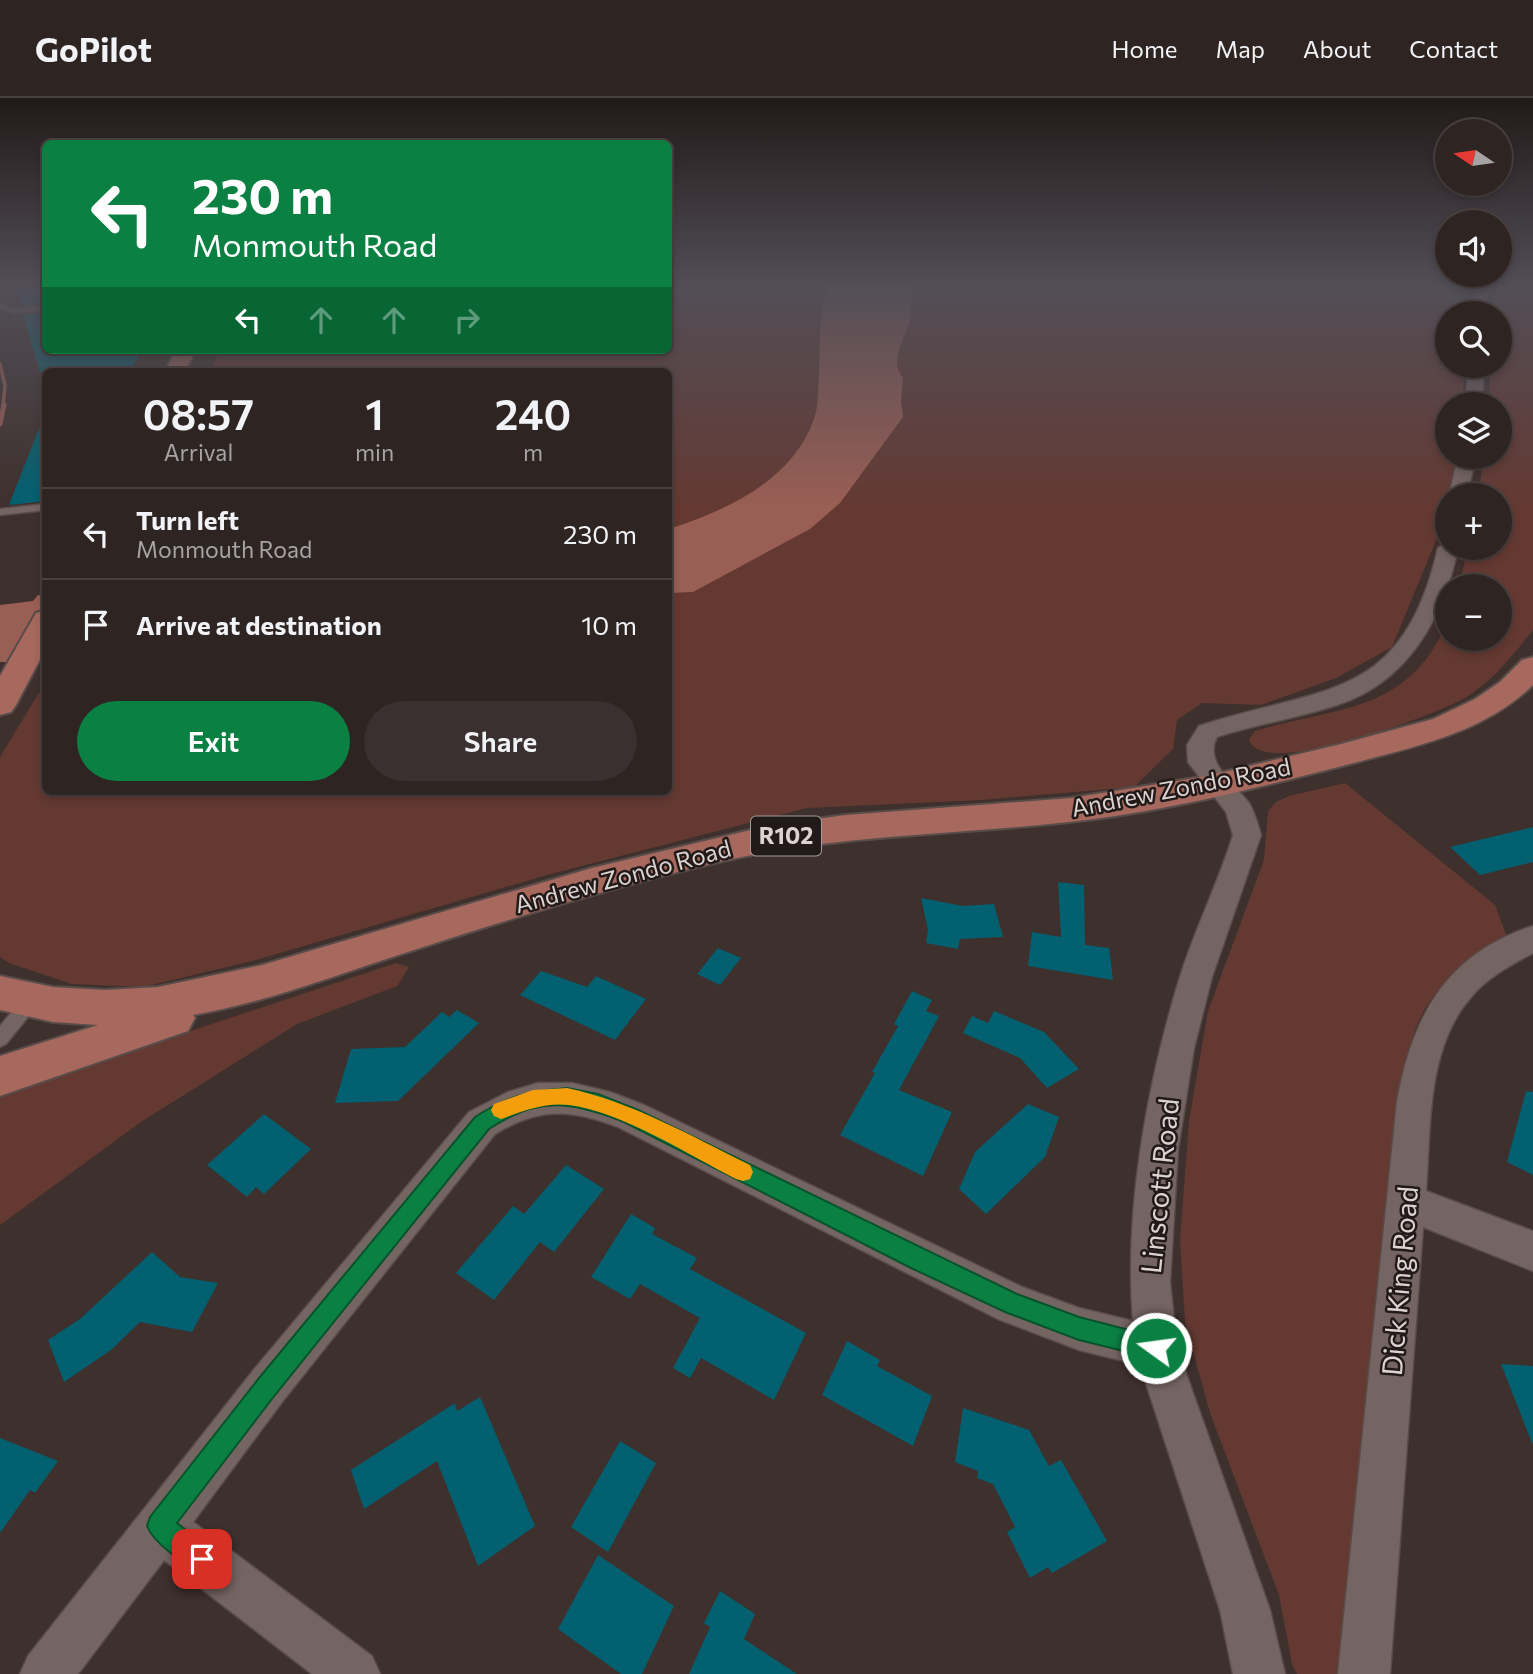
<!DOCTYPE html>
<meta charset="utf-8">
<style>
body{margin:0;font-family:Commissioner,sans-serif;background:#3a302f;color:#f1f3f6;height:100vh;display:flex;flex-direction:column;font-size:26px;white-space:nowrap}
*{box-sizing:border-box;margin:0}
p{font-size:23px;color:#a7a4a5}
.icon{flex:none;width:38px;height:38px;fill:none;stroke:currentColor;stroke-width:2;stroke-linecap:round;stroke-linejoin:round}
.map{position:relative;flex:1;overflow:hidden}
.panel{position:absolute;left:42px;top:270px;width:630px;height:427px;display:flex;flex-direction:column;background:#2e2422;border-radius:10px;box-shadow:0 4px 10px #0003,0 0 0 2px #494140}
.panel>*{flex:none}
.hud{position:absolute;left:42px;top:42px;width:630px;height:214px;border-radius:10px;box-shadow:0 4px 10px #0003,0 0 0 2px #494140;background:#0b8043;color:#fff;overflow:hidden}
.needle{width:46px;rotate:283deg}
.controls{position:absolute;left:1435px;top:21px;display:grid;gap:14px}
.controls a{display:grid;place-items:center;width:77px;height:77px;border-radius:50%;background:#2e2422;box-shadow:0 4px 10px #0003,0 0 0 2px #494140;font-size:35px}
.pin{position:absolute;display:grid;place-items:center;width:60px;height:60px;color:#fff;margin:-30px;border-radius:14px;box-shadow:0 4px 10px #0006}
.me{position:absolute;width:77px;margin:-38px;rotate:284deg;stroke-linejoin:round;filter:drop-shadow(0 0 5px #0008)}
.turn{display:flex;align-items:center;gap:24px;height:147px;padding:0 35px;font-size:32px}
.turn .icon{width:91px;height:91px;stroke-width:2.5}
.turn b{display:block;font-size:49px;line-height:60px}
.lanes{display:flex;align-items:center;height:66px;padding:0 35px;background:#0003;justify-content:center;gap:35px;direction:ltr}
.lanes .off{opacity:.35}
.eta{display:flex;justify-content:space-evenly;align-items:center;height:119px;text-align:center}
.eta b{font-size:42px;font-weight:600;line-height:49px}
.button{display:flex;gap:14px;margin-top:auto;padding:14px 35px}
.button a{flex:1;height:80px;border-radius:42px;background:#0b8043;color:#fff;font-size:28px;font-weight:600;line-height:80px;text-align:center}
.button a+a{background:#3a302f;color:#f1f3f6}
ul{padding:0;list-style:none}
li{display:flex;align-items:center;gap:21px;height:91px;padding:0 35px;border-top:2px solid #494140}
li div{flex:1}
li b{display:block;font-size:26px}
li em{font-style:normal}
header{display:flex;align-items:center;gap:42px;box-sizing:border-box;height:98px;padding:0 35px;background:#2e2422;border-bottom:2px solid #494140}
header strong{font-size:33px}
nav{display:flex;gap:38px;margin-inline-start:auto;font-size:24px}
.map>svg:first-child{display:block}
.green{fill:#643932}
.water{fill:#995e54}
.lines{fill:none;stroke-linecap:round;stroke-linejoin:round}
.stream-far1{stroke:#995e54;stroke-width:3.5}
.stream{stroke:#995e54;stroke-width:5}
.building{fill:#026070}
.lane-casing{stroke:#584c4a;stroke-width:3}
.street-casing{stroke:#584c4a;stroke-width:3}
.primary-casing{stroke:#584c4a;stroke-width:4}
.lane{fill:#756562;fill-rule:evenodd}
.street{fill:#756562;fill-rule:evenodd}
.primary{fill:#a7685d;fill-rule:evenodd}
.route{fill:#0b8043;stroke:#07532c;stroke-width:2}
.slow{fill:#f59e0b}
.labels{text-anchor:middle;stroke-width:5;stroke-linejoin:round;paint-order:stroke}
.shield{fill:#211a19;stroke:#a49c9a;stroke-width:2}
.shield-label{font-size:23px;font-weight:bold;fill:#dcd3d1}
.street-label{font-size:24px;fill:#dcd3d1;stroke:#211a19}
.near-street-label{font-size:28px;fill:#dcd3d1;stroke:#211a19}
</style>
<header>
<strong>GoPilot</strong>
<nav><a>Home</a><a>Map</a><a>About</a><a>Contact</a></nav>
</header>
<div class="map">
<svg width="1533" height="1576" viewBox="0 0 1533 1576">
<rect width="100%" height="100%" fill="#3e302d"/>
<!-- green -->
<path class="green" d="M669 188H832C830 234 829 293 813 336 798 377 708 422 669 432L668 273H209L221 252H668Z
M910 188H1438L1463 215H1447V268H1464L1463 306H1447V359H1456L1440 433 1392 549 1336 580 1261 607 1202 605 1177 622 1173 651 1134 689 981 702 807 710 547 777 256 862 143 889 72 886 9 865 0 859V659L45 585 46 693H668L669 495 684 492 899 288 897 258 911 209Z
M1497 188H1529L1533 194V532C1512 558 1494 582 1465 600 1437 616 1263 683 1249 642L1255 633C1334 609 1409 616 1447 524V541H1500V488H1459L1468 450H1500V397H1478L1484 359H1500V306H1490L1489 268H1500V215H1488Z
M1345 685 1495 807 1507 839C1470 862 1436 884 1418 925 1411 939 1409 957 1405 973L1338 1576H1297L1292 1566 1279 1497 1210 1315 1185 1224 1180 1142 1189 1023 1208 913 1264 762 1268 713 1276 704 1289 698Z
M396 865 409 869 397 888 297 926 141 1024 0 1127V996Z"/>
<!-- water -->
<path class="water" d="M830 188H913C912 199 912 210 910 221 906 240 888 262 903 280L901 303 903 319 840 405 810 431 693 494 669 495V431C727 412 792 383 814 321 819 307 818 288 819 273 821 244 817 214 830 188Z
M38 497 45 498V565L0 564V507L33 503Z"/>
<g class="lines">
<!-- stream-far1 -->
<path class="stream-far1" d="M0 266 5 288 3 309"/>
<!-- stream -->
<path class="stream" d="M0 326 4 307"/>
</g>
<!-- building -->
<path class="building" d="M15 188H46V205L21 208Z
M46 215V252H143L129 273 40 274 23 217Z
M44 318 46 403 9 407Z
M1533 729V764L1480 777 1450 749Z
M1058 784 1084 787 1085 847 1109 850 1113 882 1028 868 1032 834 1061 839Z
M921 800 963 808 994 806 1003 839 960 841 958 851 926 845 928 832Z
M718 850 741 860 720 887 697 876Z
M541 873 587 889 596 878 646 901 615 942 520 897Z
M912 893 932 902 926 913 939 918 899 992 952 1014 923 1078 840 1037 875 975 872 974 898 928 894 926Z
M457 912 479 925 398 1003 335 1005 351 951 405 949 442 914 449 919Z
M994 913 1044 934 1079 971 1047 990 1020 960 963 935 972 918 988 925Z
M1526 993 1533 994V1077L1507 1064Z
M1028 1006 1059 1019 1045 1059 986 1116 959 1091 975 1054Z
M264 1016 311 1051 264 1096 256 1089 247 1099 207 1067Z
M566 1067 604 1091 554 1154 540 1144 494 1202 456 1175 513 1108 524 1116Z
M631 1116 655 1130 652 1136 697 1160 690 1171 806 1235 774 1302 701 1260 690 1280 673 1270 700 1220 640 1186 630 1201 591 1179Z
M152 1154 180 1179 218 1185 192 1234 140 1224 111 1252 64 1284 48 1242 80 1221Z
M847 1243 880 1262 877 1268 932 1298 913 1348 822 1297Z
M1501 1266 1533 1268V1345H1532Z
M480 1299 535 1428 478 1468 437 1363 364 1411 351 1372 455 1305 457 1313Z
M963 1310 1029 1332 1049 1368 1061 1362 1107 1443 1052 1475 1048 1469 1030 1480 1007 1434 1015 1429 993 1386 977 1380 978 1373 955 1364Z
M0 1340 58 1363 35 1395 30 1392 0 1435Z
M620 1343 656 1365 608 1454 571 1429Z
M598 1457 674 1508 642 1576H621L558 1531Z
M720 1493 755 1516 744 1541 797 1576H689L710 1529 704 1525Z"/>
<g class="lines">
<!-- lane casing -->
<g class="lane-casing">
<path id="lane" d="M1442 188H1448L1470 215H1463Z
M0 205 15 211 46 208V212L14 215 0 210Z
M46 406V412L0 417V411Z
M30 897 36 899 39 904 36 909 6 946 0 949V928L24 899Z"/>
</g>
<!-- street casing -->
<g class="street-casing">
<path id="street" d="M1480 188H1492L1480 215H1466Z
M1468 268H1484L1482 306H1466Z
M1458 359H1476L1467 397H1449Z
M1447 444V450H1458C1444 518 1409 584 1337 607 1298 620 1257 626 1217 639 1203 664 1235 687 1249 705 1255 715 1258 727 1261 737L1212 879 1194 950 1178 1051 1170 1184 1177 1250 1270 1512 1285 1576H1233L1220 1512 1140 1267 1079 1252 998 1221 618 1029C570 1011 540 1009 495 1036L282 1304 193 1424 372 1558 380 1576H312L164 1462 78 1576H20L28 1558 252 1274 469 1014 508 994 538 985H572L610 994 644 1007 1022 1189 1079 1210 1133 1223C1124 1113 1147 987 1179 882 1194 833 1218 786 1233 737L1226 714 1188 664 1187 647 1199 628C1324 587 1402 605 1438 450Z
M1533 828V855C1511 867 1488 879 1472 898 1426 949 1431 1029 1426 1093L1533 1133V1173L1423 1129 1390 1576H1338L1397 1004C1412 919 1446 856 1533 828Z"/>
</g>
<!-- primary casing -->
<g class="primary-casing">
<path id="primary" d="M176 252H196L185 273H165Z
M46 512V550L16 607 11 614 0 617V578L36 515Z
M1533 559V587C1482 636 1415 648 1350 666 1257 690 1164 714 1069 724 953 737 837 737 723 763 619 787 516 819 414 852 341 875 269 904 193 917L195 920 188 933 0 998V958L98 927 53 924 0 912V878L53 889 105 892 158 889 262 867 592 770 771 727 846 717 1071 700 1207 678 1341 646 1433 621 1475 601 1500 584 1522 562Z"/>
</g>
<!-- lane -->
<use href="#lane" class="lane"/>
<!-- street -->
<use href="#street" class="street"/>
<!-- primary -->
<use href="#primary" class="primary"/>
</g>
<!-- sky -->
<linearGradient id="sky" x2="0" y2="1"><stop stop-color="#221a19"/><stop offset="0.46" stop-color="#524e57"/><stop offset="1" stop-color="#524e57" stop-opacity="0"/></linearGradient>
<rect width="1533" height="408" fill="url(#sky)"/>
<!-- route -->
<path class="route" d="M567 990 598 996 638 1012 1017 1196 1079 1219 1164 1241 1167 1250 1164 1258 1156 1261 1079 1242 1005 1214 911 1170 624 1024C571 1003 538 998 489 1031L275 1297 177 1425 212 1452 215 1461 212 1470 202 1474C184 1466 154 1446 147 1428L150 1419 259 1280 475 1019C507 998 529 993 567 990Z"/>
<!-- slow -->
<path class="slow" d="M567 990C632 1004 691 1038 750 1067L753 1074 750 1081 743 1083 736 1081C689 1057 620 1013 569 1007 545 1004 523 1013 501 1021L494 1018 491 1012 494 1006 533 992Z"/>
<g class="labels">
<!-- shield labels -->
<rect class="shield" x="751" y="718.5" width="70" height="39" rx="5"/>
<g class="shield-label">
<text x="786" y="746">R102</text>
</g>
<!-- street labels -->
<g class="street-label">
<text transform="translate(1181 690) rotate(-11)" y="8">Andrew Zondo Road</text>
<text transform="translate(623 779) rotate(-15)" y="8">Andrew Zondo Road</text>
</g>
<!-- near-street labels -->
<g class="near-street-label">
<text transform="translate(1160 1088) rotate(-84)" y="10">Linscott Road</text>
<text transform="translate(1400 1183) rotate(-85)" y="10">Dick King Road</text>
</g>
</g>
</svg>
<div class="controls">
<a><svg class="needle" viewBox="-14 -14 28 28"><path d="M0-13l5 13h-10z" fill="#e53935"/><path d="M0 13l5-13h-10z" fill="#a7a4a5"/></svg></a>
<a><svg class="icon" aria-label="sound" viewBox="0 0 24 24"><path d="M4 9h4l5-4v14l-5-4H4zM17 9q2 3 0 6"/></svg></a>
<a><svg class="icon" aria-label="search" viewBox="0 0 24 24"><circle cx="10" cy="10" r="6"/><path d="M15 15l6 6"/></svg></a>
<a><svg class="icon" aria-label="layers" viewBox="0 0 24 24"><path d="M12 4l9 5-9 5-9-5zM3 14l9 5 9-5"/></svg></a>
<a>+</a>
<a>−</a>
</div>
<div class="pin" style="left:202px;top:1461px;background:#d93025"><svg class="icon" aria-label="arrive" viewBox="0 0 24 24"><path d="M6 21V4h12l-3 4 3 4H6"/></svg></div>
<svg class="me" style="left:1156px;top:1250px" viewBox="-20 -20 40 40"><circle r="17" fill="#0b8043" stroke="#fff" stroke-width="3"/><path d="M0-11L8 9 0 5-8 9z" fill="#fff"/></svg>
<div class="hud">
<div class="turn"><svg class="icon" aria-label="left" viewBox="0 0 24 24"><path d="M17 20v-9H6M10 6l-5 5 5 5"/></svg><div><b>230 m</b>Monmouth Road</div></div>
<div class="lanes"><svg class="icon" aria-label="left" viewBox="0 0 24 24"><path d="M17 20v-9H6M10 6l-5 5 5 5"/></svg><svg class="icon off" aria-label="ahead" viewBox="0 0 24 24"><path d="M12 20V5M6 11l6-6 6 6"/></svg><svg class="icon off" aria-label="ahead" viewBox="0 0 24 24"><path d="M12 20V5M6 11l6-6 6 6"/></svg><svg class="icon off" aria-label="right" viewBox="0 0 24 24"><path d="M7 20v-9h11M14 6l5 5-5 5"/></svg></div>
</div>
<section class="panel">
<div class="eta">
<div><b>08:57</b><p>Arrival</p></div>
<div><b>1</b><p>min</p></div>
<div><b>240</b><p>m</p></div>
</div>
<ul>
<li><svg class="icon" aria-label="left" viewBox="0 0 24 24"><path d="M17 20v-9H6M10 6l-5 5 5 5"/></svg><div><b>Turn left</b><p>Monmouth Road</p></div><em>230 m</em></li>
<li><svg class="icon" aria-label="arrive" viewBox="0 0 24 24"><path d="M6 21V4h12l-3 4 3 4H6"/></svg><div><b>Arrive at destination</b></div><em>10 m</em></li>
</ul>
<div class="button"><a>Exit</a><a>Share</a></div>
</section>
</div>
